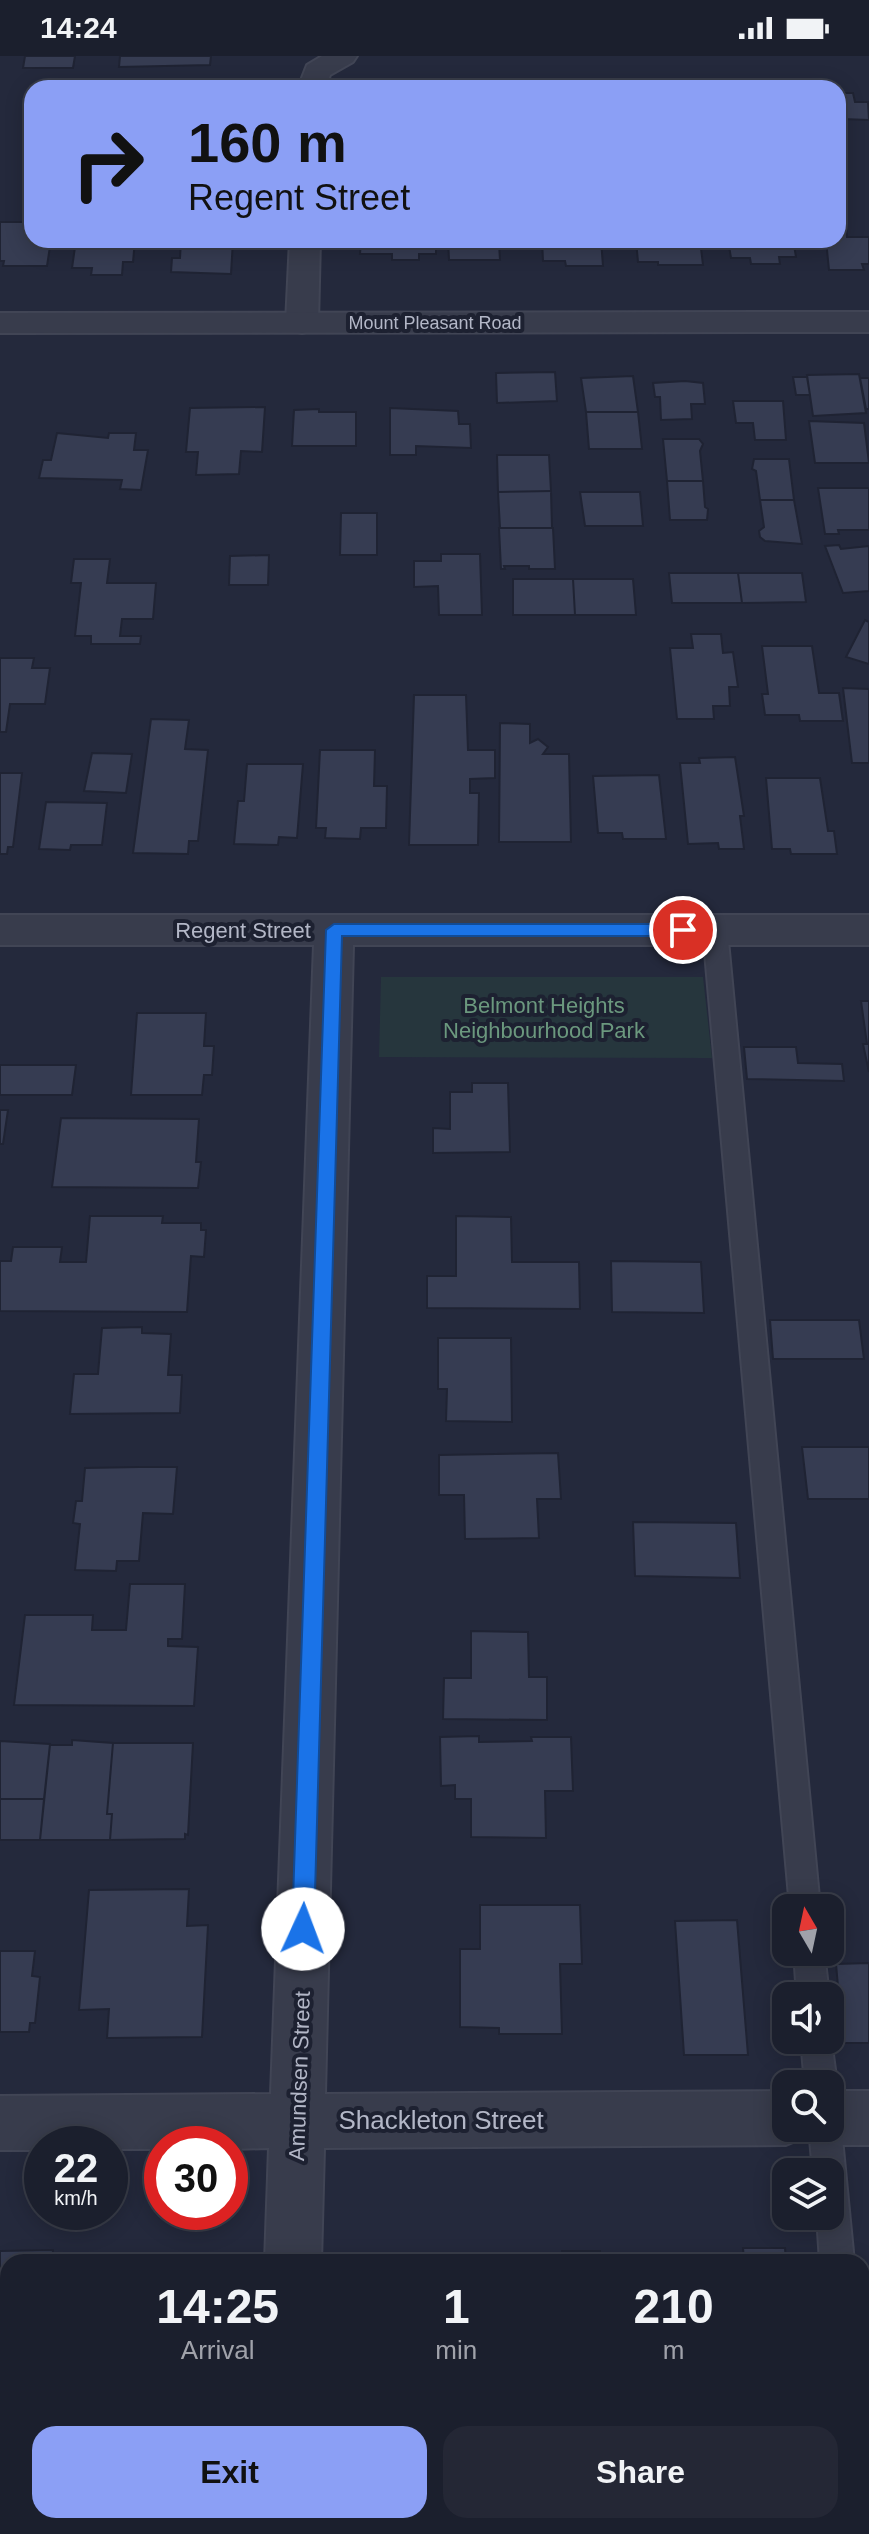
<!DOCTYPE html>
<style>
body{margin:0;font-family:Helvetica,sans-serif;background:#242735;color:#f1f3f6;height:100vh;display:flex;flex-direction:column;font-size:30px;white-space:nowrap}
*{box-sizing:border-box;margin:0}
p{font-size:26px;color:#a0a2aa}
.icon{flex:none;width:44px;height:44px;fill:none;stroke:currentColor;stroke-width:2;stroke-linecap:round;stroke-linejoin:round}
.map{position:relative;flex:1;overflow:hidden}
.sheet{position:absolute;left:0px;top:2198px;width:870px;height:280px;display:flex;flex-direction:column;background:#1b1f2d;border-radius:24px 24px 0 0;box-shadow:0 4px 20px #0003,0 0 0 2px #393d49}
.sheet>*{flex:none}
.banner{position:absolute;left:24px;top:24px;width:822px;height:168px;border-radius:24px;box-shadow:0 4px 20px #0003,0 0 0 2px #393d49;background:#8b9ff5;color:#111;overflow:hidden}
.needle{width:52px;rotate:351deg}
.fabs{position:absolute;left:772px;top:1838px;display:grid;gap:16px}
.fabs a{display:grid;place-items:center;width:72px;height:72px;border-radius:16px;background:#1b1f2d;box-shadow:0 4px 20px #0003,0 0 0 2px #393d49;font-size:40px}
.speed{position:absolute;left:24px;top:2070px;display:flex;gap:16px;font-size:40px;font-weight:700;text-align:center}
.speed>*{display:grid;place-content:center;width:104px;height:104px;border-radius:50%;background:#1b1f2d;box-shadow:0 4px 20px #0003,0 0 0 2px #393d49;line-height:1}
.speed small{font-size:20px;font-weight:400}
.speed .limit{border:12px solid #d22;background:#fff;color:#111}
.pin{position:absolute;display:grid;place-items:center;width:68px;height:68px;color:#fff;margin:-34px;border:4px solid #fff;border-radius:50%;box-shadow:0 2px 8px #0007}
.me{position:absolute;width:88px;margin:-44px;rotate:2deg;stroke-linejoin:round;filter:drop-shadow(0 0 6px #0008)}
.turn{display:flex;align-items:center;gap:28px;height:168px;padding:0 32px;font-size:36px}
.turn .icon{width:104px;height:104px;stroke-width:2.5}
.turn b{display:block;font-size:56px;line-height:68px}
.eta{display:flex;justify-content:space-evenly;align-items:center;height:136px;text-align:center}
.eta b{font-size:48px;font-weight:800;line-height:56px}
.button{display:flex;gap:16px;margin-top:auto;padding:16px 32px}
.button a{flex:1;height:92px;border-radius:24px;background:#8b9ff5;color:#111;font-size:32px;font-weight:800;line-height:92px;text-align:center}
.button a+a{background:#242735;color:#f1f3f6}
.status{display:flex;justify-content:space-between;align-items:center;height:56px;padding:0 40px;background:#1b1f2d;direction:ltr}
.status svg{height:22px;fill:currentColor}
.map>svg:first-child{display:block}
.green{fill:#26363d}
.building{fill:#363c52;stroke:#1f2333;stroke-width:2}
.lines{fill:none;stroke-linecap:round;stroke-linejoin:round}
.service-casing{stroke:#414555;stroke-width:4}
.minor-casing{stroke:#414555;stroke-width:4}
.tertiary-casing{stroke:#414555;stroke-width:4}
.service{fill:#383c4c;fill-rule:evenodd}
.minor{fill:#383c4c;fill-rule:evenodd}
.tertiary{fill:#383c4c;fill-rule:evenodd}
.route{fill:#1a73e8;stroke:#114b97;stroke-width:2}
.labels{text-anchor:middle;stroke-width:8;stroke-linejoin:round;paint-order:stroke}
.far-street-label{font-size:18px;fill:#b3b7c7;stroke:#1d2131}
.street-label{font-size:22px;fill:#b3b7c7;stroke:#1d2131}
.park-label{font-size:22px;fill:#6b987e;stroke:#1d2131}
.near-street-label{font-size:26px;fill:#b3b7c7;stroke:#1d2131}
</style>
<div class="status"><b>14:24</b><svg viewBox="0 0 49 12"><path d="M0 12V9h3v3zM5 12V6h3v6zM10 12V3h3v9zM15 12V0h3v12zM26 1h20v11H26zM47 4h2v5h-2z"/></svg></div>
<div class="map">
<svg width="869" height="2478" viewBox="0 0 869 2478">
<rect width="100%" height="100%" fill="#24293c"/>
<!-- green -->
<path class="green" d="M381 921H703L712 1002 379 1001Z"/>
<!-- building -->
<path class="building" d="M25 0H75L73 12H23Z
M120 0H211L210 9 119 11Z
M67 28H121V32H66Z
M838 37H853L855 46H868L869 64 842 63 838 69Z
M0 166H32V184H51L47 210H3L4 205H0Z
M838 170H846L847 181H869V208H862L864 214H829L826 184H838Z
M76 184H135L133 206H123L122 219H91L92 212H72Z
M181 184H233L231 218 171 216 172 202H180Z
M361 184H436V198H419V204H392V198H360Z
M448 184H508V187H499L500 204H449Z
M542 184H601L603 210H566L565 205H543Z
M636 184H700L703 209H658V206H638Z
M728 184H798L799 189H794L796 201H779L780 208H751L750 202H731Z
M555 316 557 345 497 347 496 317Z
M859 318 866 357 813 360 807 319Z
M633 320 638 356H586L581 322Z
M793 321H807L810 339H796Z
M860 322H869V353H866Z
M685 325 703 327 705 348H691L692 363 661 364 660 341H655L653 327Z
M733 345H783L786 384H755L753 367H736Z
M265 351 262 396 241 395 239 418 196 419 198 396H186L190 352Z
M390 352 458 355 459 368H470L471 392 416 390V399H390Z
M319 353V356H356V390H292L294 354Z
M586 356H638L642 393H589Z
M809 365 864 367 869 407H815Z
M57 377 108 382 109 377H136L134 394H148L141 434 120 433 122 424 39 422 43 404H51Z
M663 383H699L703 388 700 395 703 425H667Z
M497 399H549L551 435 498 436Z
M754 403H789L794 444H760L756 415 752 413Z
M667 425H703L705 451 708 453 707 464H670Z
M818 432H869V474H838L839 478H825Z
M551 435 552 472H500L498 436Z
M580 436H640L643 470H585Z
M760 444H794L802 488 765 485 760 481 759 475 764 471Z
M341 457H377V499H340Z
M499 472H553L555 513H529V510H504L505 513H501Z
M839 489 841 493 869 490V535L843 537 825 490Z
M441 498H480L482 559H439L438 530 414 531V505H441Z
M269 499 268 529H229L230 500Z
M74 503H110L107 527H156L153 563H122L120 580H141L140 588H91V580H75L81 527H71Z
M669 517H738L742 547H672Z
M738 517H802L806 546 742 547Z
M513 523H573L575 559H513Z
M573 523H633L636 559H575Z
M865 564 869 566V608L846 601Z
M691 578H721L723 597 733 596 738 631H729L730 650H713L714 663H677L670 592H693Z
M762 590H812L819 637H839L843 665H800L799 659H765L762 638H768Z
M0 602H34L32 612H50L45 648H10L6 676H0Z
M843 632 869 633V707H852Z
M414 639H466L468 694H495V722L470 723V737H479L478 789H409Z
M151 663 189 664 185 693 208 694 198 785H189L188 798 133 797Z
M500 667 530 668V687L538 683 548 691 543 698H569L571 786H499Z
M320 694H375L374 730H387L386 772H361L360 783 325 782 326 772H316Z
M92 697 132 698 126 737 84 735Z
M735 701 744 760H740L744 793H719L718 787 688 788 680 707H700L699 702Z
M247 708H303L297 782 279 781 278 789 234 788 238 745H244Z
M0 717H22L13 791H8L7 798H0Z
M659 719 666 783H623L622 777H598L593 720Z
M766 722H820L828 775H834L837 798H791L790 793H772Z
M46 746 107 747 102 789H71L70 794 39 793Z
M861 945H869V1016L863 988H867Z
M137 957H206L204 990H214L212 1019H204L202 1039H131Z
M744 991H796L798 1007 842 1008 844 1025 747 1023Z
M0 1009H76L72 1039H0Z
M472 1027H508L510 1096 433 1097V1072L450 1073V1036H472Z
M0 1054H8L3 1088H0Z
M61 1062 199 1063 196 1106H201L198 1132 52 1131Z
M90 1160H163L162 1167H201V1174H206L204 1201 191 1200 187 1256 0 1255V1205H11L13 1191H62L60 1206H86Z
M456 1160 511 1161 512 1206H579L580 1253 427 1252V1220H456Z
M611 1205 701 1206 704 1257 612 1256Z
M770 1264H859L864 1303H773Z
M142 1271V1277L171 1278 168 1319H182L180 1357 70 1358 74 1318H98L102 1272Z
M438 1282H511L512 1366 446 1365 447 1333H438Z
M802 1391H869V1443H808Z
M558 1397 561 1443H537L539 1482 465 1483 464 1439H439V1399Z
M139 1411H177L173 1458 143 1457 139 1505H117L116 1515 75 1514 80 1468 73 1467 76 1445H82L85 1412Z
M633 1466 736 1467 740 1522 635 1520Z
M130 1528H185L182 1583H168V1590L198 1591 194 1650 14 1649 25 1559H93L92 1574H126Z
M471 1575 528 1576 529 1621H547V1664L443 1663 444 1622H471Z
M479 1680V1686L532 1685 531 1681H571L573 1735H545L546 1782 471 1781V1743H455V1729L441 1730 440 1681Z
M72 1684 113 1687 107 1758H112L110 1784H40L50 1689H72Z
M0 1685 50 1688 44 1743H0Z
M113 1687H193L188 1779 185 1778V1783L110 1784 112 1758H107Z
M0 1743H44L40 1784H0Z
M189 1833 187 1870 208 1869 202 1981 107 1982 109 1953 79 1954 89 1834Z
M480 1849H580L582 1908H560L562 1978H499V1972L460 1971V1893H480Z
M737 1864 748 1999H684L675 1865Z
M0 1895H35L32 1920 40 1921 35 1967H30L29 1976H0Z
M869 1907V1987H843L836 1908Z
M743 2192H785L786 2206H677V2202L744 2204Z
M53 2194 52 2206H8V2336L0 2337V2195Z
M562 2195H600V2201L676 2200 677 2206H562Z
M7 2422 8 2470H91L90 2478H3Z
M440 2470H571V2478H439Z"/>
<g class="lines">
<!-- service casing -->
<g class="service-casing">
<path id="service" d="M715 865 723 868 727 874 820 1852H790L703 874 707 868Z
M794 1896H824L829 1940H797Z
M830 1977 837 2028 830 2040V2028H805L801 1984H830Z
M830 2058 836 2061 841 2072 854 2206H820L817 2160H830V2116H813L809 2072H830Z
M862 2452 869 2455V2478H844V2470H862Z"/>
</g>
<!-- minor casing -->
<g class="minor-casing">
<path id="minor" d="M322 0H357L353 6 330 19 326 32H298L307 9Z
M290 184H320L318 267 313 274 302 277 291 274 286 267Z
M0 859H869V889H353L325 2038 786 2035V2072H830V2035H869V2089H830L811 2081 808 2074 805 2081 786 2089 324 2092 321 2206H265L269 2092 230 2093V2088H162V2093H110V2088H42V2094H0V2040L271 2038 314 889H0Z
M255 2470H315L314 2478H254Z"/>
</g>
<!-- tertiary casing -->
<g class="tertiary-casing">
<path id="tertiary" d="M869 256V276L0 277V257Z"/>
</g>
<!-- service -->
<use href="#service" class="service"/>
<!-- minor -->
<use href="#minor" class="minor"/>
<!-- tertiary -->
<use href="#tertiary" class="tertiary"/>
</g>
<!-- route -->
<path class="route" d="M334 868H683L691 874 683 880H342L314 1873 311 1881 303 1884 295 1881 292 1873 326 874Z"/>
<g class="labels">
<!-- far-street labels -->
<g class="far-street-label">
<text x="435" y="273">Mount Pleasant Road</text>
</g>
<!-- street labels -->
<g class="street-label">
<text x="243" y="882">Regent Street</text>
<text transform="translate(299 2020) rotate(-88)" y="8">Amundsen Street</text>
</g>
<!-- park labels -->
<g class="park-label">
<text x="544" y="957">Belmont Heights<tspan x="544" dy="25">Neighbourhood Park</tspan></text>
</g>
<!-- near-street labels -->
<g class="near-street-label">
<text x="441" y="2073">Shackleton Street</text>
</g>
</g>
</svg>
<div class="fabs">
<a><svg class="needle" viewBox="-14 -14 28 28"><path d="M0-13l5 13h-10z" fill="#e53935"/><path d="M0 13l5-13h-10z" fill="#a0a2aa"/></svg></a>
<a><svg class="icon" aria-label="sound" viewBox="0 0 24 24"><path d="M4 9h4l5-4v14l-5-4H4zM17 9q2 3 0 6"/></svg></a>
<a><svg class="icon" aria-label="search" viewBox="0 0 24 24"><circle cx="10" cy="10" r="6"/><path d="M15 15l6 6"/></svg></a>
<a><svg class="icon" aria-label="layers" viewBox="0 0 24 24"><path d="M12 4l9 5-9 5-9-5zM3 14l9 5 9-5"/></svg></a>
</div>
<div class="speed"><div>22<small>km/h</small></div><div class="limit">30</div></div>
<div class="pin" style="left:683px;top:874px;background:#d93025"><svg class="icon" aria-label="arrive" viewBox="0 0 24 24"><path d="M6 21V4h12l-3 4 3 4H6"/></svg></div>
<svg class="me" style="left:303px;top:1873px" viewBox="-20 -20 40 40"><circle r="19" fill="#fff"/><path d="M0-13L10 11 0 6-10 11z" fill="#1a73e8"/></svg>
<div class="banner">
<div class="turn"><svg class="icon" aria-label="right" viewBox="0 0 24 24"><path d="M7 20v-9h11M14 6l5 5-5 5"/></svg><div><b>160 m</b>Regent Street</div></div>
</div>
<section class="sheet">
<div class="eta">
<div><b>14:25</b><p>Arrival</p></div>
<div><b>1</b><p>min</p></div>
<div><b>210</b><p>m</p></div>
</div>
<div class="button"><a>Exit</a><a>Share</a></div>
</section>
</div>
